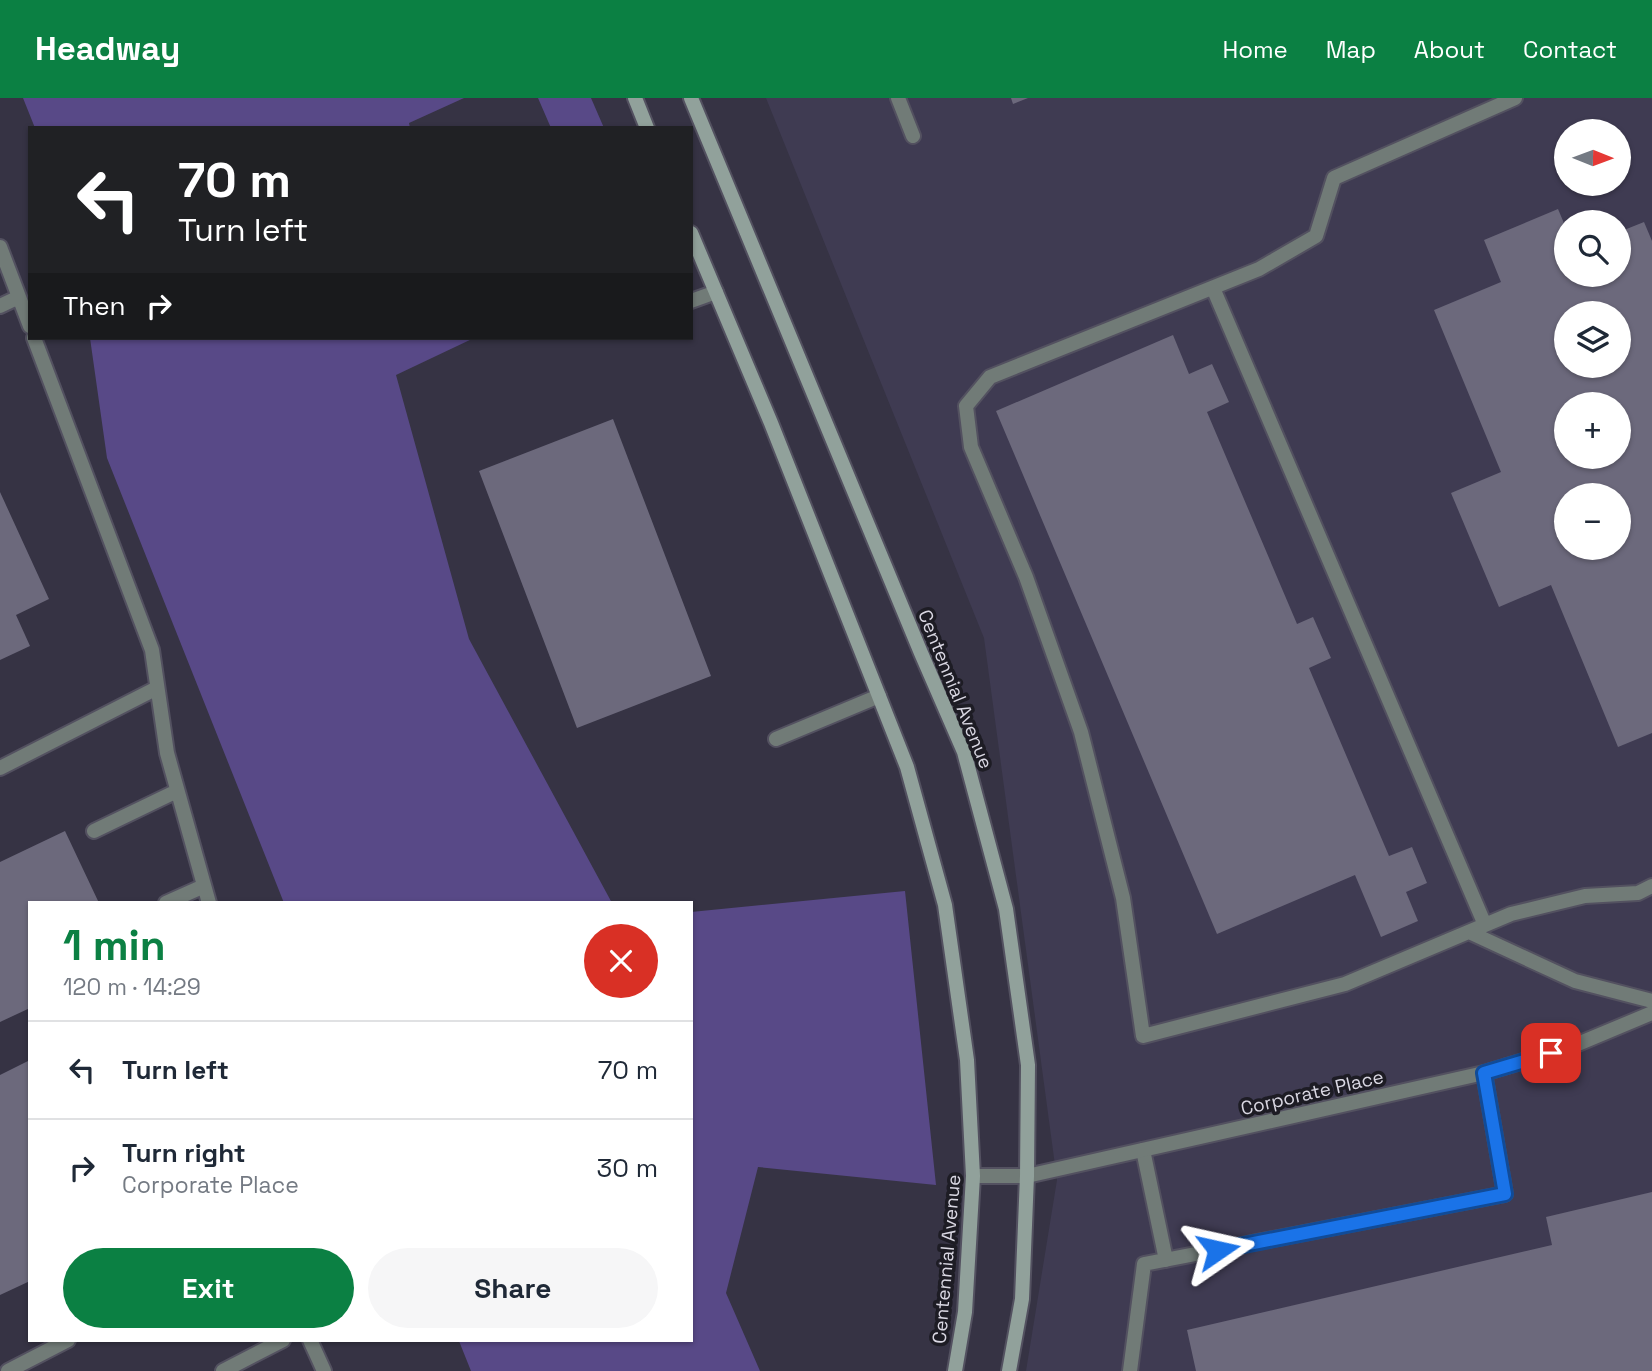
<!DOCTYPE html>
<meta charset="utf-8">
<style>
body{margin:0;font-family:"Space Grotesk",sans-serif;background:#f6f6f7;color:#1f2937;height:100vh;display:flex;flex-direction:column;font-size:26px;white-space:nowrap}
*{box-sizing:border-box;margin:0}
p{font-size:23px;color:#747a83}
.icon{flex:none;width:38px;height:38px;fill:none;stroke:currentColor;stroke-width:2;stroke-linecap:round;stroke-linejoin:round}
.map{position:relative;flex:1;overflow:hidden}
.panel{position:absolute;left:28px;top:803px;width:665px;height:441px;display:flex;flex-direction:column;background:#fff;border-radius:0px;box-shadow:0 2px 5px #0004}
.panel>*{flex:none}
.guide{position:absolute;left:28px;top:28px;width:665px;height:214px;border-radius:0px;box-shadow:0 2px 5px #0004;background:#202124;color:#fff;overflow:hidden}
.needle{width:46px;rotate:91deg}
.buttons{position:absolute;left:1554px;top:21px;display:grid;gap:14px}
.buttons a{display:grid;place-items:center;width:77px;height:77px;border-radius:50%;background:#fff;box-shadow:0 2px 5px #0004;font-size:35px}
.pin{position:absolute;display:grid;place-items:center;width:60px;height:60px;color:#fff;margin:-30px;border-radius:14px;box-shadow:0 4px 10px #0006}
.me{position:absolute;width:77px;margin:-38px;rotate:79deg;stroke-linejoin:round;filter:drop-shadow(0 0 5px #0008)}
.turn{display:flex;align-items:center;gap:24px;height:147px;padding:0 35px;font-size:32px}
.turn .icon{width:91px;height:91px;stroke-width:2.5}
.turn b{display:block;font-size:49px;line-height:60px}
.then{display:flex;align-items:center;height:66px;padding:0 35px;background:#0003;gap:14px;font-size:26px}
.round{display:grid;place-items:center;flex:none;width:74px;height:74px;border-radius:37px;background:#f6f6f7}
.overview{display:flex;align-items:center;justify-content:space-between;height:119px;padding:0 35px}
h1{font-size:42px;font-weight:700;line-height:52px;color:#0b8043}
.button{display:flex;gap:14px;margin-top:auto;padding:14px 35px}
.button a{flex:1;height:80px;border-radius:42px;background:#0b8043;color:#fff;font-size:28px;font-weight:700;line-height:80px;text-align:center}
.button a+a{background:#f6f6f7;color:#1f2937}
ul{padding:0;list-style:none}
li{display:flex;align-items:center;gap:21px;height:98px;padding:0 35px;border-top:2px solid #e0e1e3}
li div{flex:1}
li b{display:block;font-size:26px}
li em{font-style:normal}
header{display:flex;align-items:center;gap:42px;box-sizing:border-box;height:98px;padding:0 35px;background:#0b8043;color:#fff}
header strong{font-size:33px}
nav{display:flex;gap:38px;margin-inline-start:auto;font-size:24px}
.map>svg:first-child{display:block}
.built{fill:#3f3b52;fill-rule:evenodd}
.green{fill:#584987}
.building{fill:#6c697c;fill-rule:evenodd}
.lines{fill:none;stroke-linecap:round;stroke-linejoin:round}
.lane-casing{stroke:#535160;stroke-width:18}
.street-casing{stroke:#535160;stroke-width:18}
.secondary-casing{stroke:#535160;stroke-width:18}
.lane{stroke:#717b77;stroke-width:14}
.street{stroke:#717b77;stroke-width:14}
.secondary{stroke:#91a19b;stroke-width:14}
.route-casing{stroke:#114b97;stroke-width:18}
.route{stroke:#1a73e8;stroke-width:12}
.labels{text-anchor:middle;stroke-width:7;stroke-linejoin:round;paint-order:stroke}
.street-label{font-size:19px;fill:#d9d7e2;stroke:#1d1c24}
</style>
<header>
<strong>Headway</strong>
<nav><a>Home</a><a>Map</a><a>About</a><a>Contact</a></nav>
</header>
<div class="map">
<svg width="1652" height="1273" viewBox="0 0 1652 1273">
<rect width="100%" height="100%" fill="#363344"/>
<!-- built -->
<path class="built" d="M766 0H1652V1273H1026L1057 1082 984 540ZM1566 33H1619V86H1566ZM1566 124H1619V177H1566ZM1566 215H1619V268H1566ZM1566 306H1619V359H1566ZM1566 397H1619V450H1566Z"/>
<!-- green -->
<path class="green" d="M23 0H464L409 25 410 30H35Z
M538 0H591L604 30H551Z
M90 240H474L396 277 469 541 612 805H284L107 360Z
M905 793 936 1087 758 1069 726 1195 760 1273H471L459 1243 691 1242V814Z"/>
<!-- building -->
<path class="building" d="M1011 0H1028L1013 6Z
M1558 111 1566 130V177H1619V134L1644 124 1652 143V635L1618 649 1551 487 1499 509 1451 395 1501 374 1434 212 1501 184 1484 142ZM1566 215H1619V268H1566ZM1566 306H1619V359H1566ZM1566 397H1619V450H1566Z
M1173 237 1189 276 1212 266 1229 304 1207 314 1297 526 1313 519 1331 560 1309 570 1389 758 1412 749 1427 785 1406 794 1418 823 1381 839 1355 777 1217 836 996 313Z
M613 321 711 578 577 630 479 373Z
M0 394 49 501 16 517 30 548 0 562Z
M65 733 99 805H30V910L0 924V764Z
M30 962V1183L0 1197V977Z
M1652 1094V1273H1196L1187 1232 1552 1147 1546 1119Z"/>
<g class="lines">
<!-- lane casing -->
<g class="lane-casing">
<path id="lane" d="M898 0 913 38
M1515 0 1334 80 1316 138 1259 171 990 279 966 308 971 349 1026 479 1081 634 1123 800 1143 938 1345 886 1511 816 1585 798 1638 795 1652 788
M0 149 30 228
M1213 190 1485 827
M691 203 716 194
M0 208 19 199
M34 240 152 552 167 655 209 805
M776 641 879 598
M0 670 157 590
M94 733 177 693
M166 805 204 788
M1469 834 1575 883 1652 903
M1143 1052 1166 1162
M310 1242 324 1273
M8 1273 68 1242
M223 1273 283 1242
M1130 1273 1144 1166 1505 1096 1484 975"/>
</g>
<!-- street casing -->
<g class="street-casing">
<path id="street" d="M973 1078H1027L1484 975 1573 948 1652 915"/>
</g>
<!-- secondary casing -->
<g class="secondary-casing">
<path id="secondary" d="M635 0 647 30
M691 0 921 555 964 654 1006 811 1028 967 1027 1078 1022 1201 1009 1273
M691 135 771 325 907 669 945 807 967 962 973 1078 965 1214 955 1273"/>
</g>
<!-- lane -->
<use href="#lane" class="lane"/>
<!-- street -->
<use href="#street" class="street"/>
<!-- secondary -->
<use href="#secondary" class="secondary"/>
</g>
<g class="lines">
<!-- route casing -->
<g class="route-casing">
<path id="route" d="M1218 1152 1505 1096 1484 975 1551 955"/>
</g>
<!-- route -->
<use href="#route" class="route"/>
</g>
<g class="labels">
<!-- street labels -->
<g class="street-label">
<text transform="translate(956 591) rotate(68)" y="7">Centennial Avenue</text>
<text transform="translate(1312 994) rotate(-13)" y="7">Corporate Place</text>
<text transform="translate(946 1161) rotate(-85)" y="7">Centennial Avenue</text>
</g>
</g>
</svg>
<div class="buttons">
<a><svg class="needle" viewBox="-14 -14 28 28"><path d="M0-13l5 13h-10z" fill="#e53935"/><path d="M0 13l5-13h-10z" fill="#747a83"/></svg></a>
<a><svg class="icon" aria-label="search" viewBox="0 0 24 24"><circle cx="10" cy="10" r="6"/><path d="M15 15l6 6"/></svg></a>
<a><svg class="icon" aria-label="layers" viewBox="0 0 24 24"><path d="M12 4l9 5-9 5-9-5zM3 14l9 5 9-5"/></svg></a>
<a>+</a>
<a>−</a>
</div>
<div class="pin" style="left:1551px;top:955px;background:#d93025"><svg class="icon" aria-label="arrive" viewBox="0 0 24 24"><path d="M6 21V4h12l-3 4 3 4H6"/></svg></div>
<svg class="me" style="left:1218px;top:1152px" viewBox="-20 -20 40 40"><path d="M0-17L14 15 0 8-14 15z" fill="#1a73e8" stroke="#fff" stroke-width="4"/></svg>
<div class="guide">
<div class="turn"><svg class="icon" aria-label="left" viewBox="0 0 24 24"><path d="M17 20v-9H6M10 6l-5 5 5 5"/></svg><div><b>70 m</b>Turn left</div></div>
<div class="then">Then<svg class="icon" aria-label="right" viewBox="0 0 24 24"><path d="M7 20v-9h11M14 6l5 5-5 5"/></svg></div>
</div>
<section class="panel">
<div class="overview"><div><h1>1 min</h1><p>120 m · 14:29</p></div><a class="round" style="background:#d93025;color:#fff"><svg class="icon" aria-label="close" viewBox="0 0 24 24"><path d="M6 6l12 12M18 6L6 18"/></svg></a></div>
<ul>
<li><svg class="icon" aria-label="left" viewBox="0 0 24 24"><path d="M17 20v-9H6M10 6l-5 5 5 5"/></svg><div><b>Turn left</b></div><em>70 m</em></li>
<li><svg class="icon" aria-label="right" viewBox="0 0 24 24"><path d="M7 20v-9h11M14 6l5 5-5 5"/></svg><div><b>Turn right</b><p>Corporate Place</p></div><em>30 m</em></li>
</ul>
<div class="button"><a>Exit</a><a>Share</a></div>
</section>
</div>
